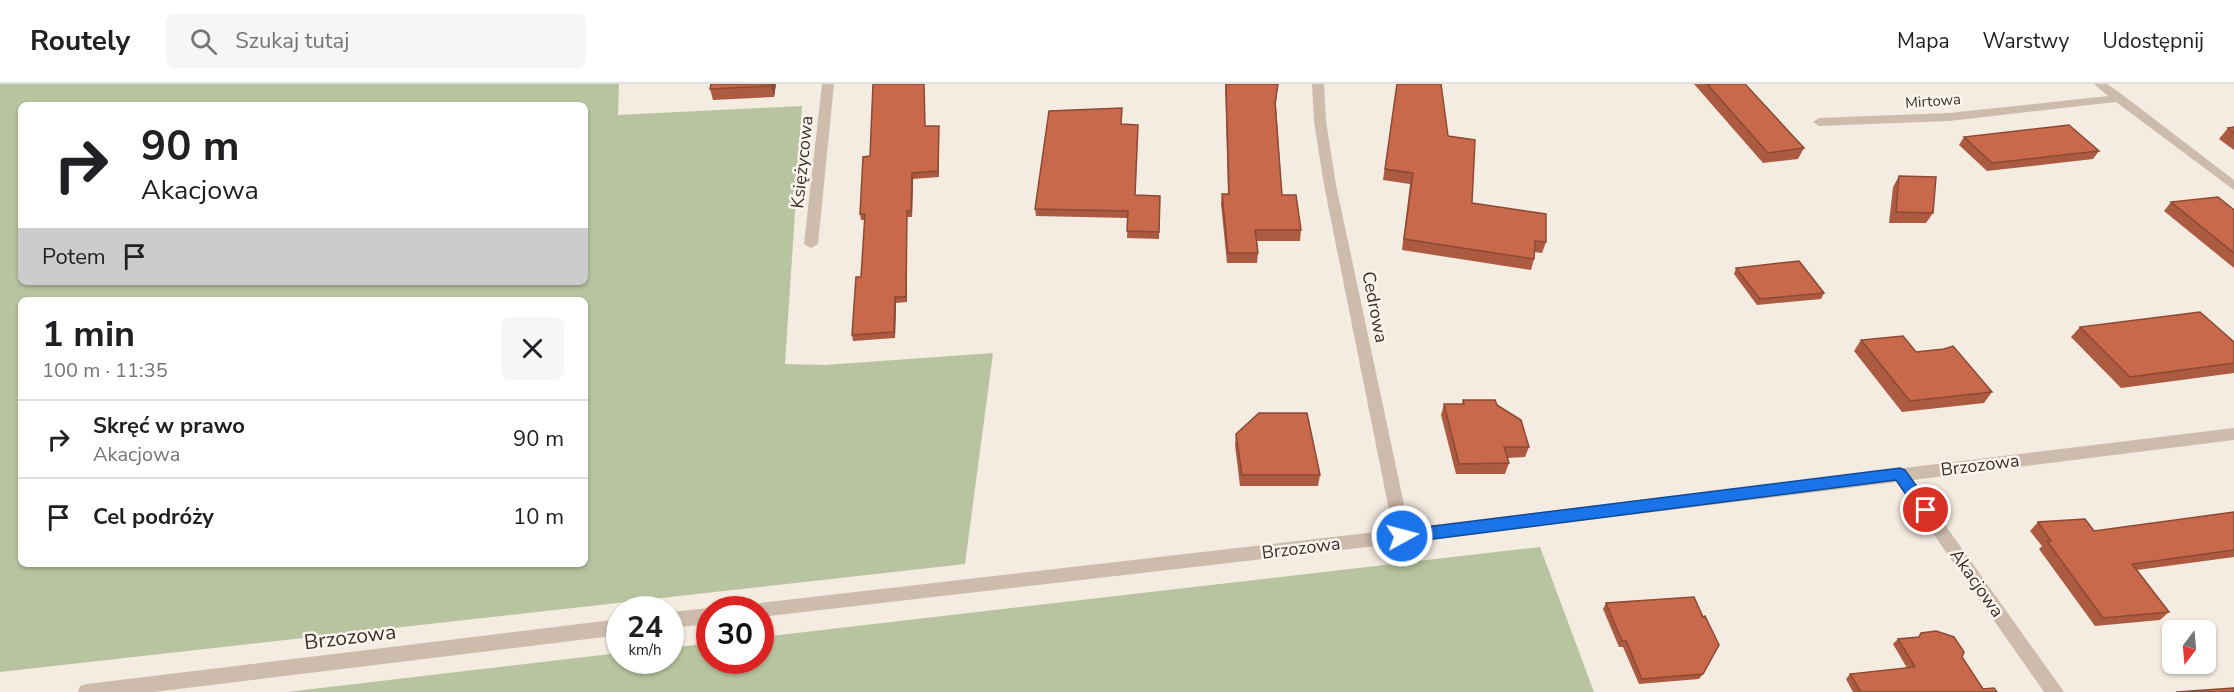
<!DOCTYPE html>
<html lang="pl">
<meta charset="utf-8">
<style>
body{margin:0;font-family:"Nunito Sans",sans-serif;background:#f6f6f6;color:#202124;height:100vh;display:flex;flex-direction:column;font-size:22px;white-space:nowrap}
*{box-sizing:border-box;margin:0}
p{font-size:20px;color:#757577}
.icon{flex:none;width:33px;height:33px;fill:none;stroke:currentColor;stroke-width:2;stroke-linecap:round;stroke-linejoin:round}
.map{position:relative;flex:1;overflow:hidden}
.sheet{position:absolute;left:18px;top:213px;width:570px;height:270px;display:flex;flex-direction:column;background:#fff;border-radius:9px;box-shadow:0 2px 4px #0004}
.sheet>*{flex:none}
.hud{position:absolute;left:18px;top:18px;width:570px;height:183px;border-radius:9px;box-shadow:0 2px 4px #0004;background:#fff;color:#202124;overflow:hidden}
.needle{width:39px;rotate:196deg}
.buttons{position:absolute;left:2162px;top:536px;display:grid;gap:12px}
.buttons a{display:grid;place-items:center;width:54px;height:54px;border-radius:9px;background:#fff;box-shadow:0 2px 4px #0004;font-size:30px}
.speed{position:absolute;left:606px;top:512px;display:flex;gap:12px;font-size:30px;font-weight:700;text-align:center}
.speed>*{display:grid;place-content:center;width:78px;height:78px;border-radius:50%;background:#fff;box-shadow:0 2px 4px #0004;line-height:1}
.speed small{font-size:15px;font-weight:400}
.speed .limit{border:9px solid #d22;background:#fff;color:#111}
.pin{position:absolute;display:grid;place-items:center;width:51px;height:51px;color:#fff;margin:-26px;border:3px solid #fff;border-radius:50%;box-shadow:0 2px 6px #0007}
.me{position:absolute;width:66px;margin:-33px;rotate:83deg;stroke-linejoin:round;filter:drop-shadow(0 0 4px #0008)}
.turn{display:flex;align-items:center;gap:21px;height:126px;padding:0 24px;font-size:27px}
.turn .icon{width:78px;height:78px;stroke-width:2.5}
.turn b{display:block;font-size:42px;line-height:51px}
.then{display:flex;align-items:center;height:57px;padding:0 24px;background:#0003;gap:12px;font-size:22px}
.round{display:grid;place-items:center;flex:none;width:63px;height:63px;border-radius:9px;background:#f6f6f6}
.head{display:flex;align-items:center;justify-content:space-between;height:102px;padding:0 24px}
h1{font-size:36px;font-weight:700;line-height:45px}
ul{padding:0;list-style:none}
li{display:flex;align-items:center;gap:18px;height:78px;padding:0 24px;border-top:2px solid #e0e0e0}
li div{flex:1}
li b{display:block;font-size:22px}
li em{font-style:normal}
header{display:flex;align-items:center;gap:36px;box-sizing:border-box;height:84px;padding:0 30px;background:#fff;border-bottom:2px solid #e0e0e0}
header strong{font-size:28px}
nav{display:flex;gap:33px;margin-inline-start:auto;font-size:21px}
.search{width:420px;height:54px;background:#f6f6f6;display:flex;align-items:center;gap:15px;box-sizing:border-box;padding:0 21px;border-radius:9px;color:#757577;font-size:22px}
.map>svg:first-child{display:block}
.green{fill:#b8c4a0;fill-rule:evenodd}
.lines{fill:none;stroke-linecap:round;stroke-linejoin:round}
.minor{fill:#cdbbac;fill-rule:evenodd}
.wall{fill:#ac5a40}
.shaded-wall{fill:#8c4a34}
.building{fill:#c8694b;stroke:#8c4a34;stroke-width:1.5}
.route{fill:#1a73e8;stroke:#114b97;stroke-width:1.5}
.labels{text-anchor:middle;stroke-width:5;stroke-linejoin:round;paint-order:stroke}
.far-street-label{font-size:15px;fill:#3b302b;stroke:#fbf5ee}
.street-label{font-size:18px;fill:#3b302b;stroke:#fbf5ee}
.near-street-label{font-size:21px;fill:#3b302b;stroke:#fbf5ee}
</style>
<header>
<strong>Routely</strong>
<div class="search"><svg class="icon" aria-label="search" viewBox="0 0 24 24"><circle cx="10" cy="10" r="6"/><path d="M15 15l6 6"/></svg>Szukaj tutaj</div>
<nav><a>Mapa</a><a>Warstwy</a><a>Udostępnij</a></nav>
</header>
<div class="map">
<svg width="2234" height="608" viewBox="0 0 2234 608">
<rect width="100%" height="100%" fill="#f4ebe1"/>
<!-- green -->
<path class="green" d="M0 0H619L618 31 802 22 785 280 824 281 993 269 965 480 0 588ZM21 21H585V198H21ZM21 216H585V480H21Z
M1540 463 1594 608H287L619 569 620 576H670L671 564 709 559 710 576H760L761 553Z"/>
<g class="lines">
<!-- minor -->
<path class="minor" d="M822 0H834L818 160 811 164 804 160Z
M1312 0H1324L1326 37 1336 101 1409 444 2234 344V356L1913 396 2064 608H2044L1897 398 1402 459 760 533V525H752L754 521 760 519 1393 446 1324 101 1314 37Z
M2094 0H2107L2124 12 2234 96V106L2116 18 1949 37 1819 42 1813 38 1819 34 1949 29 2108 12Z
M710 524V540L670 544V528Z
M620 535V551L154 608H78L80 602 87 600Z"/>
</g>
<!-- wall -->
<path class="wall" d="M776 0 774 13 713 16 710 5Z
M1225 0H1278L1276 20 1282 111 1301 146 1300 157H1257L1258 169 1257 179H1227L1221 120 1222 110H1228Z
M1397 0 1448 52 1472 119 1546 158 1542 169 1534 168V175L1531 186 1402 166 1410 100 1383 96Z
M1694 0H1745L1804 64 1798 75 1763 79Z
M1121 40 1135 111 1160 112 1159 155 1127 154 1128 134 1036 132 1035 125Z
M925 42 939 47V93L913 95 912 133H907V218L896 219 895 254 853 257 852 251 861 193 865 136H861L860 130Z
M2234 43V66L2219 55 2228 44Z
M1964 53 2099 67 2093 75 1987 87 1959 61Z
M1899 92 1933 129 1926 139H1889L1893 103Z
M2171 118 2234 126V184L2164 127Z
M1736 184 1824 209 1821 215 1757 221 1734 190Z
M2080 243 2234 258V289L2121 304 2071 253Z
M1861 256 1916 268 1992 308 1984 319 1902 328 1854 267Z
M1463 316 1497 321 1529 363 1525 373 1507 374 1509 379 1505 390H1456L1441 331 1444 320H1462Z
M1236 350 1320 391 1318 402H1240L1235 361Z
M2234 428V473L2137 486 2169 528 2160 536 2095 542 2039 465 2042 462 2030 447 2038 438 2094 447Z
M1606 519 1703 590 1699 595 1639 600 1623 563H1619L1603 525Z
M1921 549 1962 573 1983 605 1997 608H1853L1846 595 1850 590 1907 584 1893 560 1898 555 1918 553Z"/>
<!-- shaded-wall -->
<path class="shaded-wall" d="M772 0H776L774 13 771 2Z
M939 42V93L938 87Z
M912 89 913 95 912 133 911 127Z
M907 127V218L906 213Z
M895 213 896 219 895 254 894 248Z"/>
<!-- building -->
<path class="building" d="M711 0H772L771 2 710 5Z
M873 0H924L925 42H939L938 87 912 89 911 127H907L906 213H895L894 248 852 251 856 193H861L865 130H860L863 73 870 72Z
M1226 0H1278L1275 19 1282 111H1296L1301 146H1255L1258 169H1228L1222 110H1229Z
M1397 0H1441L1448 52 1475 56 1472 119 1546 130V158L1535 157 1534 175 1404 155 1413 89 1385 85Z
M1707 0H1745L1804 64 1768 69Z
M1122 24 1121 40 1138 41 1135 111 1160 112 1159 148 1127 147 1128 127 1035 125 1049 27Z
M2069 41 2099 67 1992 79 1964 53Z
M2234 43V49L2228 44Z
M1899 92 1936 93 1933 129 1896 128Z
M2218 113 2234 126V169L2171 118Z
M1799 177 1824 209 1760 215 1736 184Z
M2200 228 2234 258V279L2130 293 2080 243Z
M1903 252 1916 268 1944 265 1953 262 1992 308 1910 317 1861 256Z
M1463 316H1495L1497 321 1521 336 1529 363H1504L1509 379 1459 380 1444 320H1464Z
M1259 329H1307L1320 391H1242L1236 350Z
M2234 428V466L2132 480 2169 528 2103 534 2047 457H2051L2038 438 2085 435 2094 447Z
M1694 513 1703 533 1705 532 1719 561 1703 590 1642 595 1626 557H1622L1606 519Z
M1936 547 1954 553 1964 568 1962 573 1983 605 1994 604 1997 608H1861L1850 590 1915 583 1898 555 1919 553 1921 549Z
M2234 604V608H2176Z"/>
<!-- route -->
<path class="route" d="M1900 384 1905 386 1931 422 1933 426 1931 431H1920L1896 396 1402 459 1396 457 1394 452 1396 448 1402 446Z"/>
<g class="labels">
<!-- far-street labels -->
<g class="far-street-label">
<text transform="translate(1933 17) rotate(-4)" y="5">Mirtowa</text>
</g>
<!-- street labels -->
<g class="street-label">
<text transform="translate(802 78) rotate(-84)" y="6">Księżycowa</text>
<text transform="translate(1375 223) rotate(79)" y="6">Cedrowa</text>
<text transform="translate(1980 381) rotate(-7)" y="6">Brzozowa</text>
<text transform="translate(1301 464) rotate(-7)" y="6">Brzozowa</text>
<text transform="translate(1977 499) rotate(55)" y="6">Akacjowa</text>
</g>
<!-- near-street labels -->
<g class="near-street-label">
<text transform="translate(350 553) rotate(-7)" y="7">Brzozowa</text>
</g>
</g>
</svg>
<div class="buttons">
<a><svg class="needle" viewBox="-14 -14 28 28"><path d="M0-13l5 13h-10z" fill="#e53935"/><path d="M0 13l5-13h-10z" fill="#757577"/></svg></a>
</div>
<div class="speed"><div>24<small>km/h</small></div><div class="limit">30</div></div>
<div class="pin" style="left:1926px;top:426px;background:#d93025"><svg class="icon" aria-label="arrive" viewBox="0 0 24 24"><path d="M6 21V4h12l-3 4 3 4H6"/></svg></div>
<svg class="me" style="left:1402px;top:452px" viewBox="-20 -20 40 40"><circle r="17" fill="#1a73e8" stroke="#fff" stroke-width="3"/><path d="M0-11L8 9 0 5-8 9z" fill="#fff"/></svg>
<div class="hud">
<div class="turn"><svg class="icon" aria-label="right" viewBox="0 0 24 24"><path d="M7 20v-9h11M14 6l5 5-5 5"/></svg><div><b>90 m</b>Akacjowa</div></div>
<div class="then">Potem<svg class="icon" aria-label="arrive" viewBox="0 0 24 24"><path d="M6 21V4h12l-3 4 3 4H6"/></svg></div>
</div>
<section class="sheet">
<div class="head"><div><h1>1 min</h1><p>100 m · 11:35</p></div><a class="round"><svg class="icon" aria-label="close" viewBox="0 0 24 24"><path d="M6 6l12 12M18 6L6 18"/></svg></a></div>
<ul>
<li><svg class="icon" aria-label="right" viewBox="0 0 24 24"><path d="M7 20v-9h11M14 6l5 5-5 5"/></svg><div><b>Skręć w prawo</b><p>Akacjowa</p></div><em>90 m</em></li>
<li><svg class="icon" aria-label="arrive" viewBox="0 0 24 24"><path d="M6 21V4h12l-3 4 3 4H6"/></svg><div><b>Cel podróży</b></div><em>10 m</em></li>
</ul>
</section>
</div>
